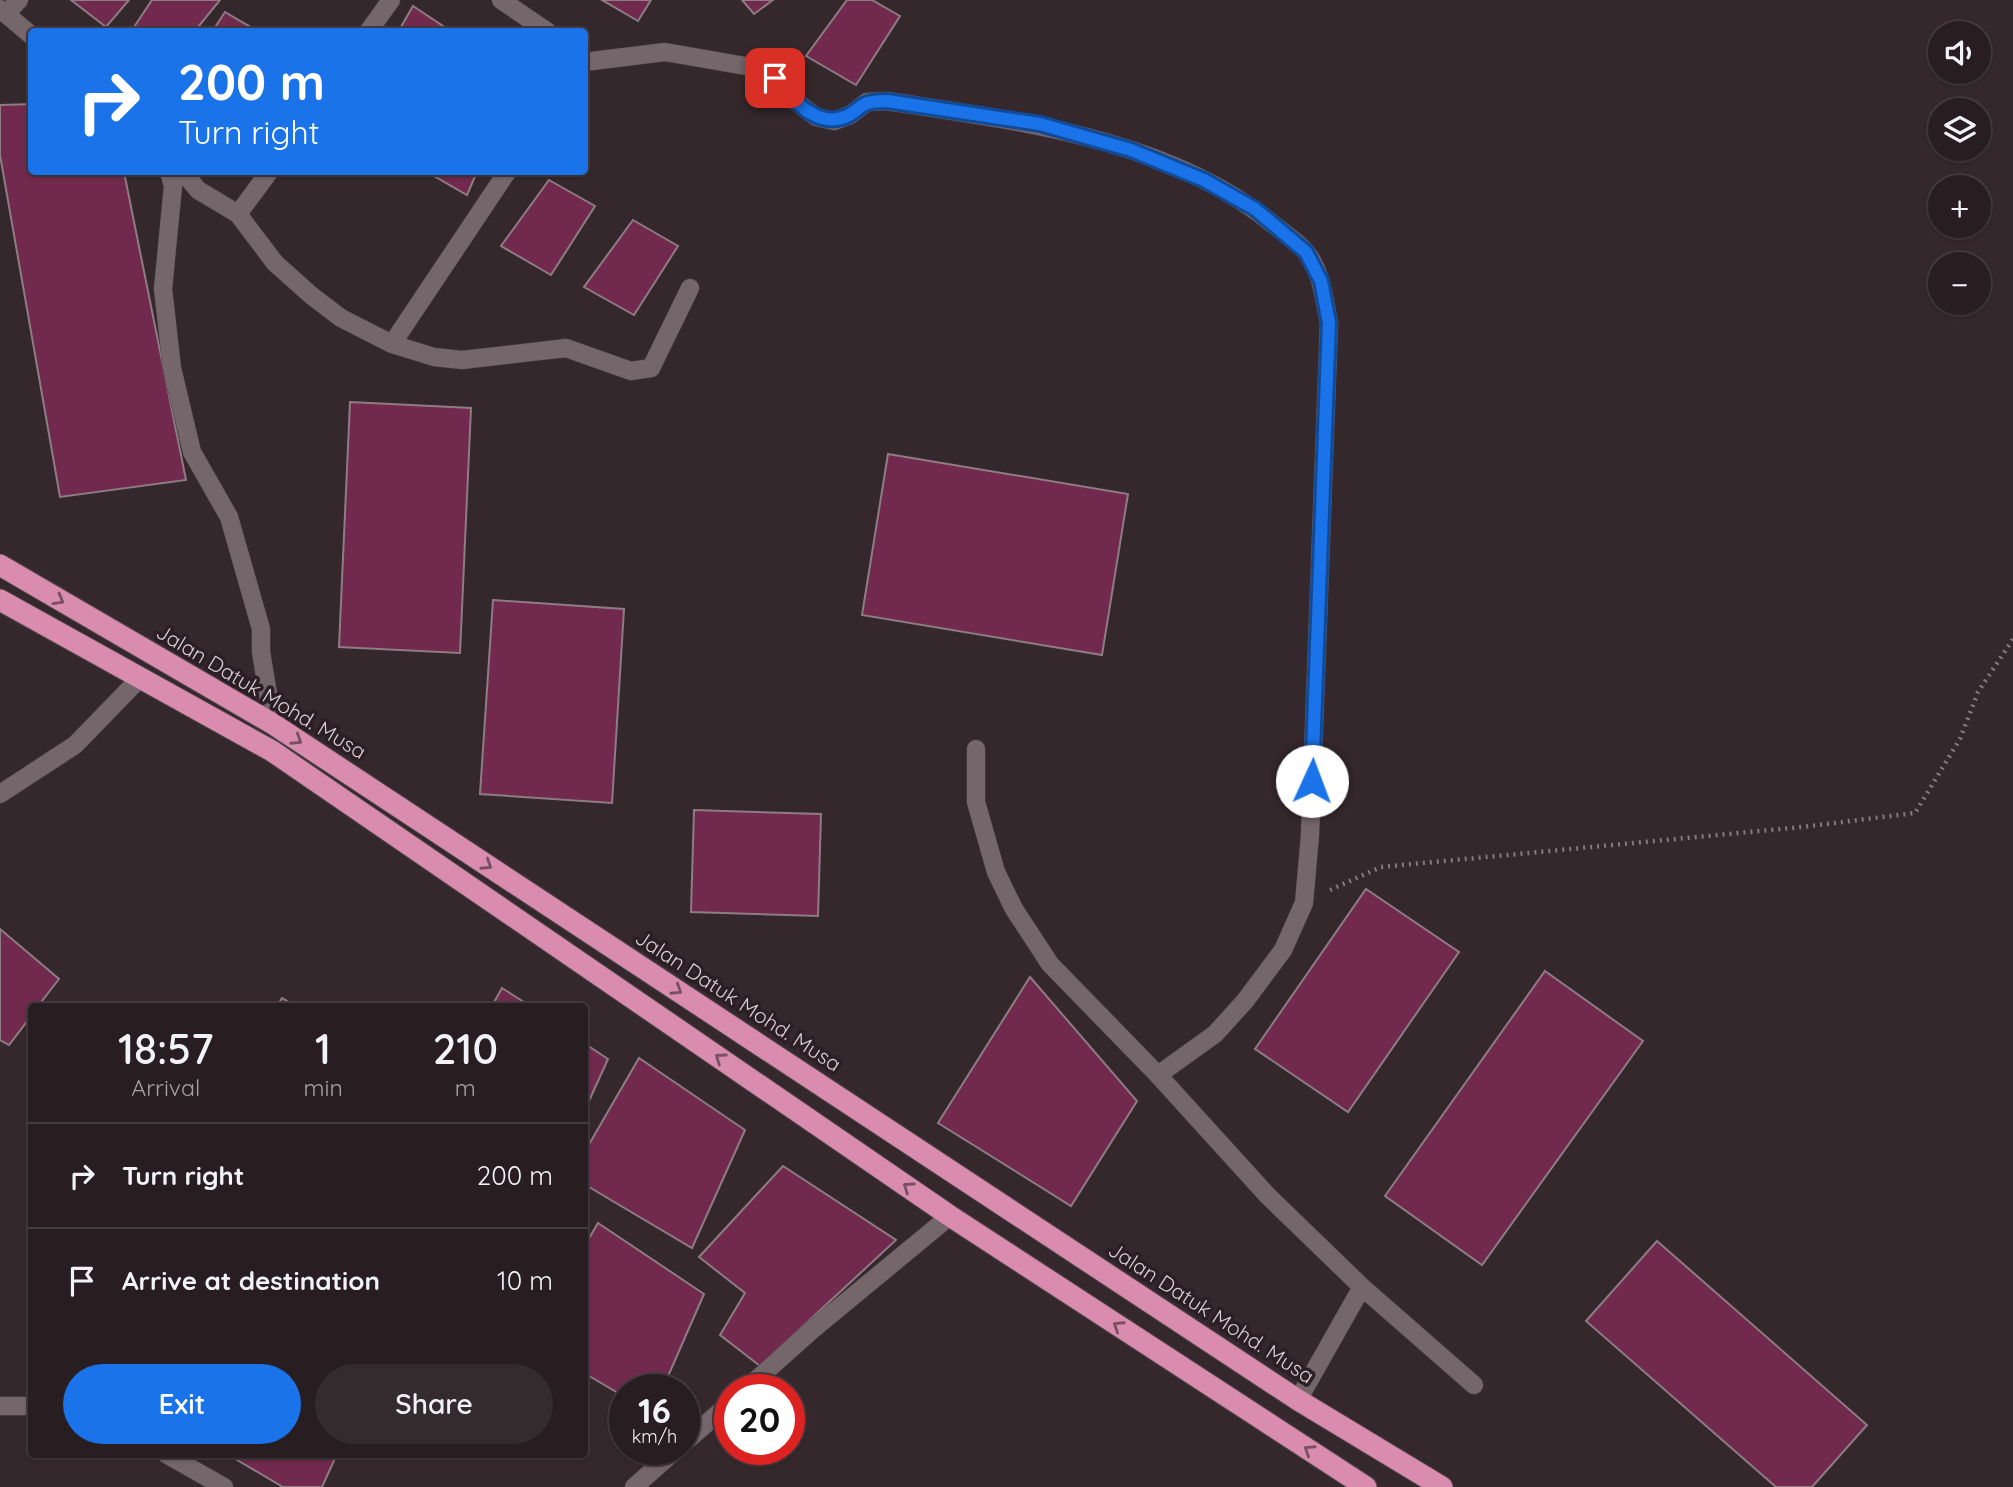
<!DOCTYPE html>
<meta charset="utf-8">
<style>
body{margin:0;font-family:Quicksand,sans-serif;background:#342b2f;color:#f1f3f6;height:100vh;display:flex;flex-direction:column;font-size:26px;white-space:nowrap}
*{box-sizing:border-box;margin:0}
p{font-size:23px;color:#a5a2a5}
.icon{flex:none;width:38px;height:38px;fill:none;stroke:currentColor;stroke-width:2;stroke-linecap:round;stroke-linejoin:round}
.map{position:relative;flex:1;overflow:hidden}
.side{position:absolute;left:28px;top:1003px;width:560px;height:455px;display:flex;flex-direction:column;background:#281e22;border-radius:7px;box-shadow:0 2px 5px #0004,0 0 0 2px #443c40}
.side>*{flex:none}
.hud{position:absolute;left:28px;top:28px;width:560px;height:147px;border-radius:7px;box-shadow:0 2px 5px #0004,0 0 0 2px #443c40;background:#1a73e8;color:#fff;overflow:hidden}
.tools{position:absolute;left:1928px;top:21px;display:grid;gap:14px}
.tools a{display:grid;place-items:center;width:63px;height:63px;border-radius:50%;background:#281e22;box-shadow:0 2px 5px #0004,0 0 0 2px #443c40;font-size:35px}
.speed{position:absolute;left:609px;top:1374px;display:flex;gap:14px;font-size:35px;font-weight:700;text-align:center}
.speed>*{display:grid;place-content:center;width:91px;height:91px;border-radius:50%;background:#281e22;box-shadow:0 2px 5px #0004,0 0 0 2px #443c40;line-height:1}
.speed small{font-size:18px;font-weight:400}
.speed .limit{border:10px solid #d22;background:#fff;color:#111}
.pin{position:absolute;display:grid;place-items:center;width:60px;height:60px;color:#fff;margin:-30px;border-radius:14px;box-shadow:0 4px 10px #0006}
.me{position:absolute;width:77px;margin:-38px;rotate:2deg;stroke-linejoin:round;filter:drop-shadow(0 0 5px #0008)}
.turn{display:flex;align-items:center;gap:24px;height:147px;padding:0 35px;font-size:32px}
.turn .icon{width:91px;height:91px;stroke-width:2.5}
.turn b{display:block;font-size:49px;line-height:60px}
.eta{display:flex;justify-content:space-evenly;align-items:center;height:119px;text-align:center}
.eta b{font-size:42px;font-weight:600;line-height:49px}
.action{display:flex;gap:14px;margin-top:auto;padding:14px 35px}
.action a{flex:1;height:80px;border-radius:42px;background:#1a73e8;color:#fff;font-size:28px;font-weight:600;line-height:80px;text-align:center}
.action a+a{background:#342b2f;color:#f1f3f6}
ul{padding:0;list-style:none}
li{display:flex;align-items:center;gap:21px;height:105px;padding:0 35px;border-top:2px solid #443c40}
li div{flex:1}
li b{display:block;font-size:26px}
li em{font-style:normal}
.map>svg:first-child{display:block}
.building{fill:#71294d;stroke:#8d7d83;stroke-width:2}
.lines{fill:none;stroke-linecap:round;stroke-linejoin:round}
.minor-casing{stroke:#51464b;stroke-width:19}
.highway-casing{stroke:#51464b;stroke-width:23}
.path{stroke:#857a7e;stroke-width:4.5;stroke-dasharray:2 5;stroke-linecap:butt}
.minor{stroke:#75666c;stroke-width:18}
.highway{stroke:#d98cae;stroke-width:21}
.oneway{stroke:#795062}
.route-casing{stroke:#114b97;stroke-width:18}
.route{stroke:#1a73e8;stroke-width:12}
.labels{text-anchor:middle;stroke-width:7;stroke-linejoin:round;paint-order:stroke}
.street-label{font-size:21px;fill:#d9d0d4;stroke:#2b1e24}
</style>
<div class="map">
<svg width="2013" height="1487" viewBox="0 0 2013 1487">
<rect width="100%" height="100%" fill="#35282d"/>
<!-- building -->
<path class="building" d="M71 0H129L106 27Z
M152 0H220L194 32H134L132 30Z
M602 0H651L638 21Z
M742 0H773L754 14Z
M847 0H872L900 16 856 85 806 56Z
M413 6 452 32H398Z
M225 12 259 32H212Z
M32 104V172H124L186 480 60 497 0 155V105Z
M427 172H477L467 195Z
M549 180 595 206 551 275 501 246Z
M633 220 678 246 634 315 584 287Z
M350 402 471 408 460 653 339 647Z
M888 454 1128 494 1102 655 862 615Z
M493 600 624 609 612 803 480 794Z
M694 810 821 814 818 916 691 912Z
M1366 889 1459 952 1348 1112 1255 1049Z
M0 929 59 979 38 1006H32V1015L9 1045 0 1040Z
M1545 971 1643 1041 1482 1265 1385 1196Z
M1030 977 1137 1101 1071 1206 938 1123Z
M502 988 530 1006H492Z
M282 998 296 1006H277Z
M584 1043 608 1059 584 1112Z
M639 1058 745 1130 692 1248 584 1184V1153Z
M783 1166 896 1240 760 1366 720 1335 745 1293 699 1257Z
M598 1223 704 1294 662 1390H625V1397L584 1373V1247Z
M1657 1241 1867 1425 1812 1487H1776L1586 1321Z
M227 1454H337L322 1487H283Z"/>
<g class="lines">
<!-- minor casing -->
<g class="minor-casing">
<path id="minor" d="M501 0 548 32
M0 9 32 36
M6 14 19 0
M368 32 391 0
M584 62 665 52 757 68 775 78 794 100 816 117 834 121 850 115 867 102 887 101C1016 121 1170 138 1274 225 1284 233 1298 242 1306 252 1322 272 1324 299 1329 323L1310 835 1304 903 1283 950 1245 1001 1215 1034 1158 1075
M169 172 173 186 163 289 172 368 192 452 229 517 261 629V652L273 724
M183 172 198 190 238 214 275 263 312 296 341 318 392 344 507 172
M238 214 269 172
M392 344 434 357 462 360 566 348 631 371 651 368 690 288
M976 749V802L996 872 1014 909 1050 964 1158 1075 1267 1195 1362 1287 1298 1400
M0 794 75 745 140 678
M1362 1287 1474 1385
M745 1390 812 1330 950 1216
M0 1406H32
M684 1443 730 1403
M166 1454 224 1487
M634 1487 677 1449"/>
</g>
<!-- highway casing -->
<g class="highway-casing">
<path id="highway" d="M0 565 273 724 1298 1400 1442 1487
M0 600 272 751 950 1216 1366 1487"/>
</g>
<!-- path -->
<path class="path" d="M1330 890 1381 867 1802 827 1915 813 1960 739 1978 692 2013 639"/>
<!-- minor -->
<use href="#minor" class="minor"/>
<!-- highway -->
<use href="#highway" class="highway"/>
</g>
<!-- one-way arrows -->
<defs><path id="oneway-chevron" d="M-2-3.5L2.5 0L-2 3.5" fill="none" stroke-width="1.6" stroke-linecap="round" stroke-linejoin="round" transform="scale(1.75)"/></defs>
<g class="oneway">
<use href="#oneway-chevron" transform="translate(59 600) rotate(30)"/>
<use href="#oneway-chevron" transform="translate(297 740) rotate(33)"/>
<use href="#oneway-chevron" transform="translate(487 865) rotate(33)"/>
<use href="#oneway-chevron" transform="translate(677 990) rotate(33)"/>
<use href="#oneway-chevron" transform="translate(720 1058) rotate(-145)"/>
<use href="#oneway-chevron" transform="translate(908 1187) rotate(-145)"/>
<use href="#oneway-chevron" transform="translate(1118 1326) rotate(-147)"/>
<use href="#oneway-chevron" transform="translate(1309 1450) rotate(-147)"/>
</g>
<g class="lines">
<!-- route casing -->
<g class="route-casing">
<path id="route" d="M775 78C793 99 816 130 847 116 854 113 859 107 865 104 871 101 880 101 887 101L1040 124 1131 150 1204 180 1255 209 1306 252 1321 281 1329 323 1312 781"/>
</g>
<!-- route -->
<use href="#route" class="route"/>
</g>
<g class="labels">
<!-- street labels -->
<g class="street-label">
<text transform="translate(261 692) rotate(31)" y="7">Jalan Datuk Mohd. Musa</text>
<text transform="translate(738 1001) rotate(33)" y="7">Jalan Datuk Mohd. Musa</text>
<text transform="translate(1211 1313) rotate(33)" y="7">Jalan Datuk Mohd. Musa</text>
</g>
</g>
</svg>
<div class="tools">
<a><svg class="icon" aria-label="sound" viewBox="0 0 24 24"><path d="M4 9h4l5-4v14l-5-4H4zM17 9q2 3 0 6"/></svg></a>
<a><svg class="icon" aria-label="layers" viewBox="0 0 24 24"><path d="M12 4l9 5-9 5-9-5zM3 14l9 5 9-5"/></svg></a>
<a>+</a>
<a>−</a>
</div>
<div class="speed"><div>16<small>km/h</small></div><div class="limit">20</div></div>
<div class="pin" style="left:775px;top:78px;background:#d93025"><svg class="icon" aria-label="arrive" viewBox="0 0 24 24"><path d="M6 21V4h12l-3 4 3 4H6"/></svg></div>
<svg class="me" style="left:1312px;top:781px" viewBox="-20 -20 40 40"><circle r="19" fill="#fff"/><path d="M0-13L10 11 0 6-10 11z" fill="#1a73e8"/></svg>
<div class="hud">
<div class="turn"><svg class="icon" aria-label="right" viewBox="0 0 24 24"><path d="M7 20v-9h11M14 6l5 5-5 5"/></svg><div><b>200 m</b>Turn right</div></div>
</div>
<section class="side">
<div class="eta">
<div><b>18:57</b><p>Arrival</p></div>
<div><b>1</b><p>min</p></div>
<div><b>210</b><p>m</p></div>
</div>
<ul>
<li><svg class="icon" aria-label="right" viewBox="0 0 24 24"><path d="M7 20v-9h11M14 6l5 5-5 5"/></svg><div><b>Turn right</b></div><em>200 m</em></li>
<li><svg class="icon" aria-label="arrive" viewBox="0 0 24 24"><path d="M6 21V4h12l-3 4 3 4H6"/></svg><div><b>Arrive at destination</b></div><em>10 m</em></li>
</ul>
<div class="action"><a>Exit</a><a>Share</a></div>
</section>
</div>
